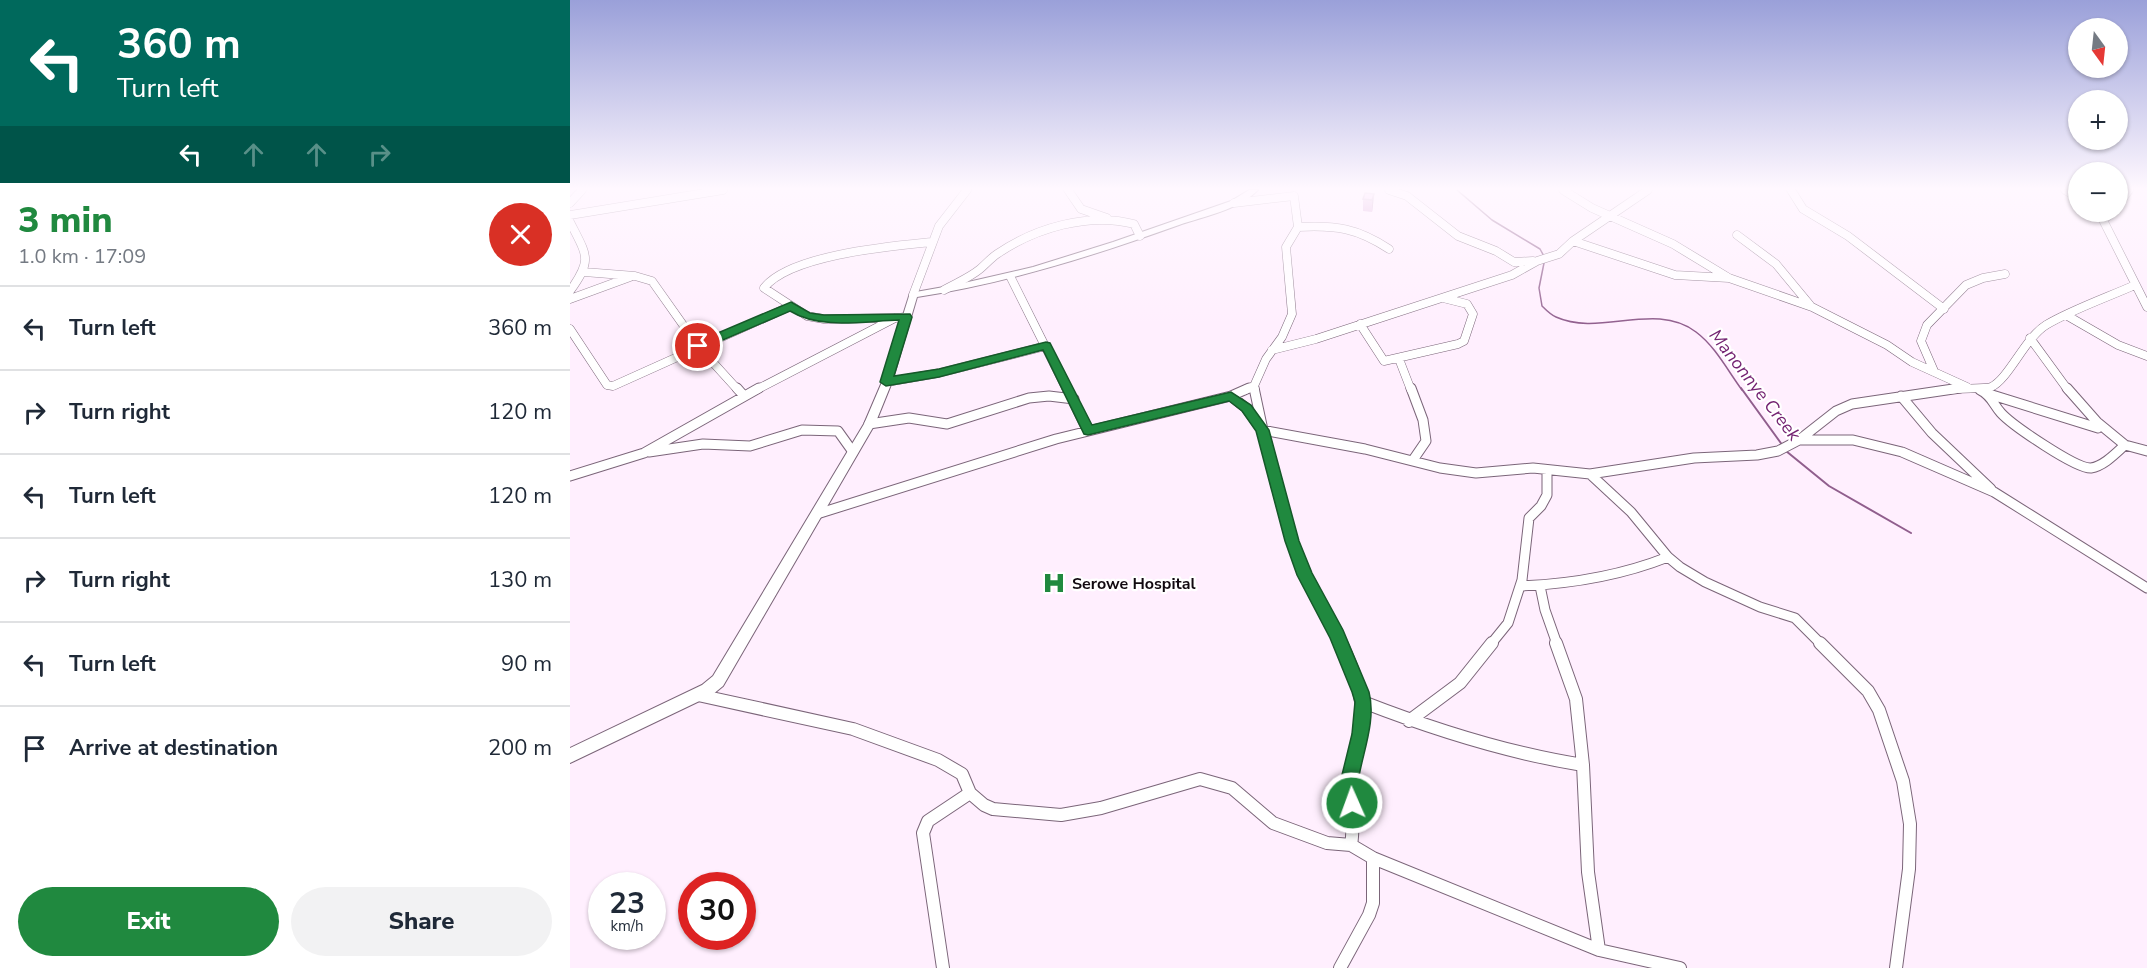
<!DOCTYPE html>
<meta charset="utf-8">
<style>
body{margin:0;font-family:"Nunito Sans",sans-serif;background:#f2f2f3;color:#1f2937;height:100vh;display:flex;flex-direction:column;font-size:22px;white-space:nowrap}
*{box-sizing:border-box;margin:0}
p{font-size:20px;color:#747a83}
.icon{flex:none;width:33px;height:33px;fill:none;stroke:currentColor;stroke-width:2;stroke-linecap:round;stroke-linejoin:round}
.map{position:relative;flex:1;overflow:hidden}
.panel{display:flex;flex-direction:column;background:#fff;width:570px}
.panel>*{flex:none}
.guide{background:#00695c;color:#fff;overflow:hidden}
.needle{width:39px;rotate:165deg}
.tools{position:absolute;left:1498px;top:18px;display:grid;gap:12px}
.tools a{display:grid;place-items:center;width:60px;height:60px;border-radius:50%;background:#fff;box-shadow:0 2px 4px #0004;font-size:30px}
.speed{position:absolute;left:18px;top:872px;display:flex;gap:12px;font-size:30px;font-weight:700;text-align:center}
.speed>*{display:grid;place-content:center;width:78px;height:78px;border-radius:50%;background:#fff;box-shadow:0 2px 4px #0004;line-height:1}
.speed small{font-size:15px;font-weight:400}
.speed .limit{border:9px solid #d22;background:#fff;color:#111}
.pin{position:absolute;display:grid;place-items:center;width:51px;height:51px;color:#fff;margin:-26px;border:3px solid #fff;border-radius:50%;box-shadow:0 2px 6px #0007}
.me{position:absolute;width:66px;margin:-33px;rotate:358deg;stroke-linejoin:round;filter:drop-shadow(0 0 4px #0008)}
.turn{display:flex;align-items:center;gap:21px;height:126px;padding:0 18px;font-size:27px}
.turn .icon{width:78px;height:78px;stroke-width:2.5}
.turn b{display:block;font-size:42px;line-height:51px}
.lanes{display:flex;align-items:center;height:57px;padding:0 18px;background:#0003;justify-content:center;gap:30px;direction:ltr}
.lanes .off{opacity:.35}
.round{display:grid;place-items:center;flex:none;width:63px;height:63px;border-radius:32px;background:#f2f2f3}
.summary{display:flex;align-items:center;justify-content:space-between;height:102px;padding:0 18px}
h1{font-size:36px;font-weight:800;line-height:45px;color:#20893f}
.cta{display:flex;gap:12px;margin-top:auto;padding:12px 18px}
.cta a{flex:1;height:69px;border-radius:36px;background:#20893f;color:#fff;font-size:24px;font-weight:800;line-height:69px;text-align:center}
.cta a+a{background:#f2f2f3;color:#1f2937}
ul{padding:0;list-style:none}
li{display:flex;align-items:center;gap:18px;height:84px;padding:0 18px;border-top:2px solid #e0e1e3}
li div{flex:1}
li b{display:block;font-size:22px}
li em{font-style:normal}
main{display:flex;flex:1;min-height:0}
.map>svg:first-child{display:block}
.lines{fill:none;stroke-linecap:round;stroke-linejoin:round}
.stream-far1{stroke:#905e8d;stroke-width:1.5}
.stream{stroke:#905e8d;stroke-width:2}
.minor-far2-casing{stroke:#7b6579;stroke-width:9}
.minor-far1-casing{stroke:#7b6579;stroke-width:11}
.minor-casing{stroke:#7b6579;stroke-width:14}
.tertiary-casing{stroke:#7b6579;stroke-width:2}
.minor-far2{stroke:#fff;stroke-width:8}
.minor-far1{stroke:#fff;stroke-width:9}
.minor{stroke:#fff;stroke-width:12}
.tertiary{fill:#fff;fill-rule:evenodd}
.wall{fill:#d194ce}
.shaded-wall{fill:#aa78a7}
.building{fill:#f3acef;stroke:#aa78a7;stroke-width:1.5}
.route{fill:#20893f;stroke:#155929;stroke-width:1.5}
.labels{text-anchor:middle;stroke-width:4.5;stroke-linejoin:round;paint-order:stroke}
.poi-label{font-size:16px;font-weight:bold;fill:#110910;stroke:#fff;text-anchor:start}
.water-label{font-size:18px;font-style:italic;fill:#742372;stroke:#fff}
</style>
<main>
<section class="panel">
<div class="guide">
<div class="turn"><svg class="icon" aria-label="left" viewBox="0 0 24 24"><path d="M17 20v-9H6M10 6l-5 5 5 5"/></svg><div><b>360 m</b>Turn left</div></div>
<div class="lanes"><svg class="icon" aria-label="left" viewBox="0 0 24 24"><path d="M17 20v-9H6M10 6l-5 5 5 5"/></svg><svg class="icon off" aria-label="ahead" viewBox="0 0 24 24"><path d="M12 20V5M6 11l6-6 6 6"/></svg><svg class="icon off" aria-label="ahead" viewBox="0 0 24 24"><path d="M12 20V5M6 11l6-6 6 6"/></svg><svg class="icon off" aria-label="right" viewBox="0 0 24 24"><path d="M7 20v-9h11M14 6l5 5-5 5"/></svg></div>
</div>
<div class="summary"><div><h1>3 min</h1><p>1.0 km · 17:09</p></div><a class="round" style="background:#d93025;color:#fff"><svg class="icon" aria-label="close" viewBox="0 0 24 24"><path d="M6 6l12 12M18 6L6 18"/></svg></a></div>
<ul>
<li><svg class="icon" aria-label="left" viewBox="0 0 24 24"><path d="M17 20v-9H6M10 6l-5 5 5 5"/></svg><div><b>Turn left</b></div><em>360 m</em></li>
<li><svg class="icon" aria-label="right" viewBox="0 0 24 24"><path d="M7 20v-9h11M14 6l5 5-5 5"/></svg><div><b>Turn right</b></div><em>120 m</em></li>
<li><svg class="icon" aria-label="left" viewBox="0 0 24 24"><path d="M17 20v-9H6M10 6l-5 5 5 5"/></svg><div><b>Turn left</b></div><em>120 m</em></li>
<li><svg class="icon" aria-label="right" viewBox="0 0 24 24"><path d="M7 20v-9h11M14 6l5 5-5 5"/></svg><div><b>Turn right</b></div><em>130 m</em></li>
<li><svg class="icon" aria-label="left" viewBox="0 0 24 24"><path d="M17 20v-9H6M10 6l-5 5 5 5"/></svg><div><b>Turn left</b></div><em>90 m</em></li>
<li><svg class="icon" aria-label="arrive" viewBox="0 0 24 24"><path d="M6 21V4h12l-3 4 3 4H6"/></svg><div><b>Arrive at destination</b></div><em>200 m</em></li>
</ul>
<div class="cta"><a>Exit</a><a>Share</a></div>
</section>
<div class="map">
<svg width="1577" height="968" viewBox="0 0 1577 968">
<rect width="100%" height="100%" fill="#ffeffe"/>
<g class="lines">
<!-- stream-far1 -->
<path class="stream-far1" d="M887 190 922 220 970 249 975 258 969 288 972 306C976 310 981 315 986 317 1030 337 1085 301 1126 332 1145 346 1158 371 1172 390"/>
<!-- stream -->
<path class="stream" d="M1171 388 1213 446
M1216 451 1259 486 1341 533"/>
<!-- minor-far2 casing -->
<g class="minor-far2-casing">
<path id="minor-far2" d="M498 190 511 209 537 218
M819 190 837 196 888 236 926 251 944 262 963 261
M993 190 1022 208 1103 244 1159 278 1242 307 1317 345 1342 362 1397 387
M1221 190 1233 209 1278 236 1374 309
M1495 190 1509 198
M0 203 12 190
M664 203 724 196 728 227 716 247 722 314 712 337 696 359 684 386 685 390
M1548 205 1559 190
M1526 212 1533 220 1577 307
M0 215 153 190
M1533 220 1543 212
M0 222C17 256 23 259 0 291
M728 227C766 225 787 228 819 249
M1167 235 1206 264 1240 305
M1003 241 1105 275 1159 278
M14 272 65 276 82 281 128 346 168 390
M441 278 497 390
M374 290C386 283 399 278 410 269 416 264 421 258 427 254 465 228 519 212 564 224L570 236
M343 295 369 226 397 190
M0 299 60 277
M1496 315 1548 345 1577 356
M324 318 254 319 237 316 194 288C219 255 321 246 361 242
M790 324 814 361 888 344 894 341 903 314 897 304 873 298
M0 329 37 385 43 386 221 306
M1460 338 1498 390
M702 350 746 339 942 275 967 261 989 254 1003 241 1078 190
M829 359 841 390
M1364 371 1351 341 1357 325 1396 285 1413 278 1435 274
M317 382 369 373 476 346
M186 390 325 318 336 317
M675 390 684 386
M1379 390C1389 388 1414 389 1421 387 1438 380 1455 338 1476 325 1501 310 1538 297 1565 285"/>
</g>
<!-- minor-far1 casing -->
<g class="minor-far1-casing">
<path id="minor-far1" d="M167 388 174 396
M497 388 518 431
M684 388C695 439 705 491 722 540 734 577 755 609 771 644
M841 388 853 420 856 441 843 460
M1497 388 1527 422 1555 445
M1410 390C1421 395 1423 404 1431 413 1442 425 1506 469 1521 468 1534 466 1546 453 1555 445L1577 451
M1419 394 1528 428
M661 396 676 408 692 430 795 449 870 468 906 473 963 468 1020 474 1124 458 1187 455 1208 451 1229 440 1266 411 1282 404 1390 388
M1331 396 1362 433 1421 489
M299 424 339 418 377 424 459 398 479 396 504 399
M1229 440H1283L1332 452 1424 492 1577 588
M79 452 133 444 180 446 232 430 268 431 283 452
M1020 474 1061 512 1098 557 1110 567 1135 582 1190 607 1225 618 1251 644
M0 476 74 453 189 388
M247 514 486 439 661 396 679 388
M950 586C1001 584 1050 576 1098 557
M970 586 975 610 987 644
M921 644 938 623 952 580 959 518 971 506 977 495V470"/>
</g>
<!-- minor casing -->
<g class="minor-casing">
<path id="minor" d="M771 643C786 676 796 698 790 735 787 750 780 766 780 781 780 803 785 823 781 845
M986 643 1006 699 1013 765 1018 872 1029 950
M1250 643 1298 691 1309 710 1333 781 1340 824 1339 869 1326 968
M128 695 283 729 368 760 392 774 400 793 414 805 423 809 491 815 531 808 630 779 662 788 703 823 757 843 781 845 803 858 1029 950 1110 968
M793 702C865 730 937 753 1013 765
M839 721 890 683 922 643
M373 968 353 833 358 821 400 793
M770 968 799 915 803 903V858"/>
</g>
<!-- tertiary casing -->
<g class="tertiary-casing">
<path id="tertiary" d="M679 190H688C668 210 635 216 609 225 523 256 437 283 347 297L322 382 305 424 153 686 142 695 0 763V748L132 685 143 676 294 424 312 382 340 293 385 285 463 267 543 242 661 201Z"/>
</g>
<!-- minor-far2 -->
<use href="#minor-far2" class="minor-far2"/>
<!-- minor-far1 -->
<use href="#minor-far1" class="minor-far1"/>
<!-- minor -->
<use href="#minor" class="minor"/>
<!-- tertiary -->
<use href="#tertiary" class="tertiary"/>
</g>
<!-- wall -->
<path class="wall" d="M804 194 803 205 802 212 793 211V199Z"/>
<!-- shaded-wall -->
<path class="shaded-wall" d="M804 194 803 205 802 212V200Z"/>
<!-- building -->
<path class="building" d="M795 193 804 194 802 200 793 199Z"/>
<!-- sky -->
<linearGradient id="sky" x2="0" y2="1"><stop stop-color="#9aa0d9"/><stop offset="0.58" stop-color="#fff8ff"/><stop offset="1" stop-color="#fff8ff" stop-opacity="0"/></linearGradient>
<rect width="1577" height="325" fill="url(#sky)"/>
<!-- route -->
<path class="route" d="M221 302 240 313 254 315 340 314 342 317 324 376 369 369 476 342 480 343 522 425 661 392 681 405 699 430 729 541 742 573 773 630 799 692C806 719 794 749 789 776 787 787 793 798 788 809L782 812 776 809 771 779 782 734 785 702 782 692 760 638 727 575 715 541 686 431 672 411 659 401 518 435 514 434 473 350 369 377 316 386 310 382 329 320C294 321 251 330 220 311L132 349H124L122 346 124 343Z"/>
<!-- icons -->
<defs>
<g id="hospital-bare" transform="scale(1.8)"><path d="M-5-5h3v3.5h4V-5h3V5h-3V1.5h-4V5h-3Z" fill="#20893f" stroke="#fff" stroke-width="2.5" paint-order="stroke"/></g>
</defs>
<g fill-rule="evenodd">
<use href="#hospital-bare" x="484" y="583"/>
</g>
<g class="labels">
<!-- poi labels -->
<g class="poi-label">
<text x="502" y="589">Serowe Hospital</text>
</g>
<!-- water labels -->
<g class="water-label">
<text transform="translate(1185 385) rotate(52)" y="6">Manonnye Creek</text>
</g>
</g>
</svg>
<div class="tools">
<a><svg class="needle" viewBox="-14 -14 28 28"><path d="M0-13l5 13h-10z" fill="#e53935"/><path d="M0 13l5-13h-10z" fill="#747a83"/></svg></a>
<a>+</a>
<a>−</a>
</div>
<div class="speed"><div>23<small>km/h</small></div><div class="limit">30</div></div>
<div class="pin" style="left:128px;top:346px;background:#d93025"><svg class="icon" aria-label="arrive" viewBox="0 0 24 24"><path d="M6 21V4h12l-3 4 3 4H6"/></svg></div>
<svg class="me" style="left:782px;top:803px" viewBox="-20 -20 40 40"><circle r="17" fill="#20893f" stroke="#fff" stroke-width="3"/><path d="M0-11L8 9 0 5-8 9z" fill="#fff"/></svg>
</div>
</main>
